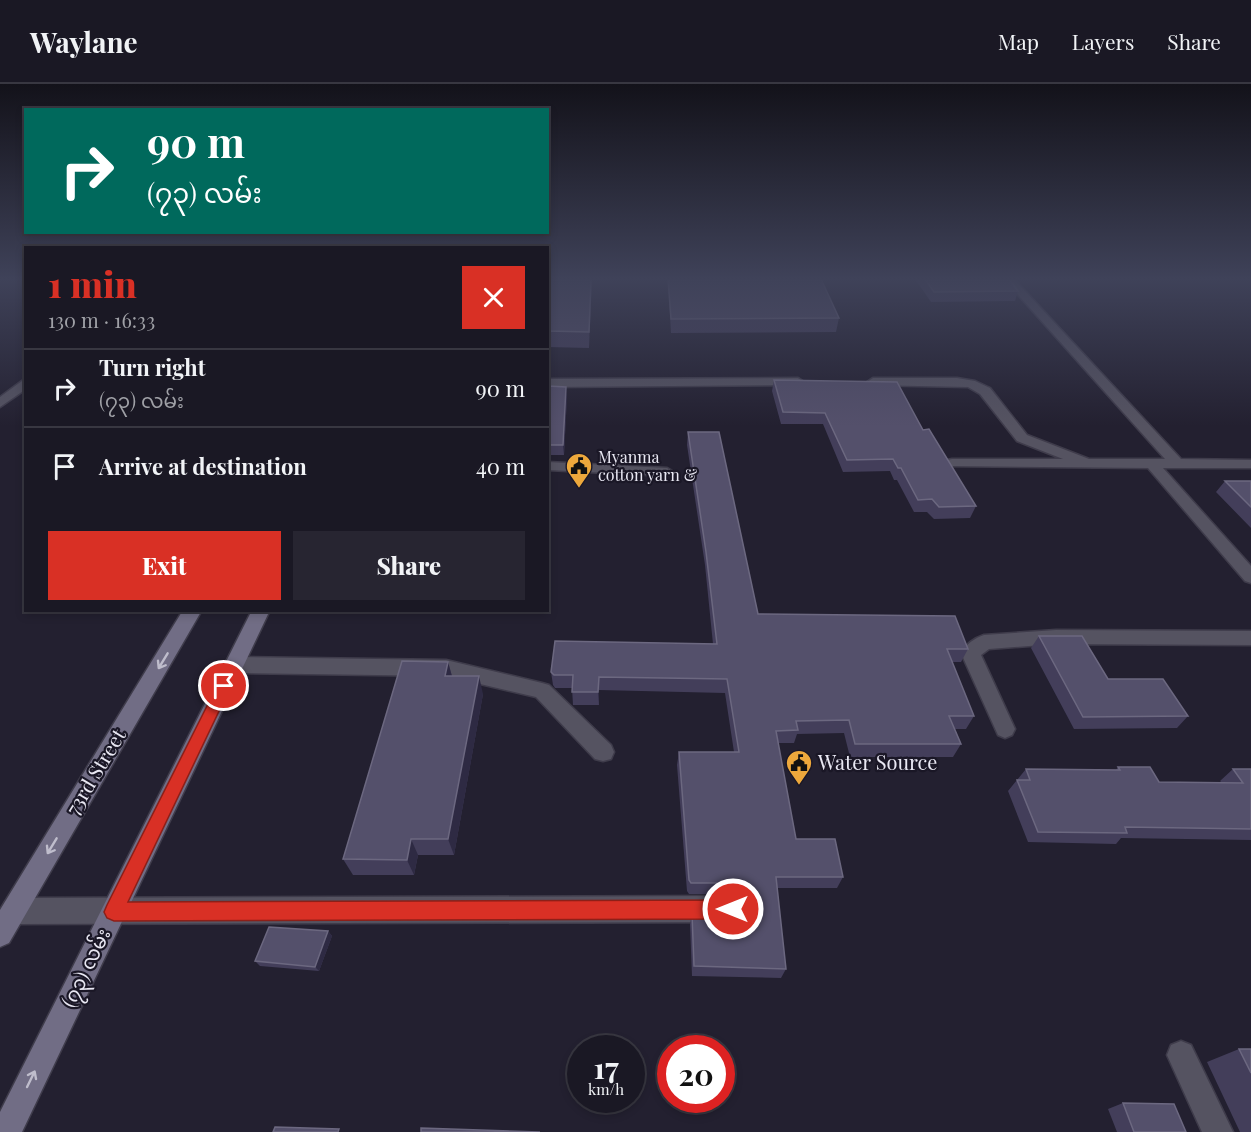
<!DOCTYPE html>
<meta charset="utf-8">
<style>
body{margin:0;font-family:"Playfair Display","Noto Sans Myanmar",serif;background:#272531;color:#f1f3f6;height:100vh;display:flex;flex-direction:column;font-size:22px;white-space:nowrap}
*{box-sizing:border-box;margin:0}
p{font-size:20px;color:#9fa0a6}
.icon{flex:none;width:33px;height:33px;fill:none;stroke:currentColor;stroke-width:2;stroke-linecap:round;stroke-linejoin:round}
.map{position:relative;flex:1;overflow:hidden}
.drawer{position:absolute;left:24px;top:162px;width:525px;height:366px;display:flex;flex-direction:column;background:#1a1824;border-radius:0px;box-shadow:0 3px 9px #0003,0 0 0 2px #383741}
.drawer>*{flex:none}
.banner{position:absolute;left:24px;top:24px;width:525px;height:126px;border-radius:0px;box-shadow:0 3px 9px #0003,0 0 0 2px #383741;background:#00695c;color:#fff;overflow:hidden}
.speed{position:absolute;left:567px;top:951px;display:flex;gap:12px;font-size:30px;font-weight:700;text-align:center}
.speed>*{display:grid;place-content:center;width:78px;height:78px;border-radius:50%;background:#1a1824;box-shadow:0 3px 9px #0003,0 0 0 2px #383741;line-height:1}
.speed small{font-size:15px;font-weight:400}
.speed .limit{border:9px solid #d22;background:#fff;color:#111}
.pin{position:absolute;display:grid;place-items:center;width:51px;height:51px;color:#fff;margin:-26px;border:3px solid #fff;border-radius:50%;box-shadow:0 2px 6px #0007}
.me{position:absolute;width:66px;margin:-33px;rotate:270deg;stroke-linejoin:round;filter:drop-shadow(0 0 4px #0008)}
.turn{display:flex;align-items:center;gap:21px;height:126px;padding:0 24px;font-size:27px}
.turn .icon{width:78px;height:78px;stroke-width:2.5}
.turn b{display:block;font-size:42px;line-height:51px}
.round{display:grid;place-items:center;flex:none;width:63px;height:63px;border-radius:0px;background:#272531}
.headline{display:flex;align-items:center;justify-content:space-between;height:102px;padding:0 24px}
h1{font-size:36px;font-weight:800;line-height:45px;color:#d93025}
.cta{display:flex;gap:12px;margin-top:auto;padding:12px 24px}
.cta a{flex:1;height:69px;border-radius:0px;background:#d93025;color:#fff;font-size:24px;font-weight:800;line-height:69px;text-align:center}
.cta a+a{background:#272531;color:#f1f3f6}
ul{padding:0;list-style:none}
li{display:flex;align-items:center;gap:18px;height:78px;padding:0 24px;border-top:2px solid #383741}
li div{flex:1}
li b{display:block;font-size:22px}
li em{font-style:normal}
header{display:flex;align-items:center;gap:36px;box-sizing:border-box;height:84px;padding:0 30px;background:#1a1824;border-bottom:2px solid #383741}
header strong{font-size:28px}
nav{display:flex;gap:33px;margin-inline-start:auto;font-size:21px}
.map>svg:first-child{display:block}
.lines{fill:none;stroke-linecap:round;stroke-linejoin:round}
.service-casing{stroke:#3f3c4b;stroke-width:3}
.secondary-casing{stroke:#3f3c4b;stroke-width:3}
.service{fill:#555361;fill-rule:evenodd}
.secondary{fill:#716d85;fill-rule:evenodd}
.wall{fill:#433e5a}
.shaded-wall{fill:#2e2a43}
.building{fill:#54506b;stroke:#6c6880;stroke-width:1.5}
.oneway{stroke:#bfbdcc}
.route{fill:#d93025;stroke:#8d1f18;stroke-width:1.5}
.labels{text-anchor:middle;stroke-width:4.5;stroke-linejoin:round;paint-order:stroke}
.poi-label{font-size:16px;fill:#e9e8f3;stroke:#1a1726;text-anchor:start}
.near-poi-label{font-size:20px;fill:#e9e8f3;stroke:#1a1726;text-anchor:start}
.near-street-label{font-size:20px;fill:#e9e8f3;stroke:#1a1726}
</style>
<header>
<strong>Waylane</strong>
<nav><a>Map</a><a>Layers</a><a>Share</a></nav>
</header>
<div class="map">
<svg width="1251" height="1048" viewBox="0 0 1251 1048">
<rect width="100%" height="100%" fill="#232030"/>
<g class="lines">
<!-- service casing -->
<g class="service-casing">
<path id="service" d="M1004 195H1014L1181 375 1251 376V384H1163L1251 482V499L1245 497 1148 384 947 382 945 379 947 376 952 375H1063L1017 357 980 310 968 303 869 301 867 298 873 294H957L975 297 990 304 1027 351 1089 375H1165Z
M26 294V305L0 323V313Z
M798 294 804 298 802 301 548 303V295Z
M548 378 667 384 674 388 667 392 548 386Z
M1056 546 1251 547V561L1056 560 989 565 981 571 1015 645 1012 651 1005 654 998 651 961 569C966 560 975 554 984 551Z
M234 573 446 576 542 599 549 601 611 661 614 668 611 675 603 677 595 675 536 613 446 592 234 589 227 586 224 581 227 576Z
M733 812 742 816 746 825 742 834 733 838 14 840 5 836 1 827 5 818 14 814Z
M1181 957 1191 961 1233 1048H1202L1167 971 1171 961Z"/>
</g>
<!-- secondary casing -->
<g class="secondary-casing">
<path id="secondary" d="M183 526H202L9 859 0 863V826Z
M252 526H270L22 1048H0V1028Z"/>
</g>
<!-- service -->
<use href="#service" class="service"/>
<!-- secondary -->
<use href="#secondary" class="secondary"/>
</g>
<!-- wall -->
<path class="wall" d="M548 195H592L589 264 548 263Z
M668 195H821L839 234 836 248 671 249Z
M915 195H1009L1018 207 1015 217 931 218Z
M774 296 923 346 976 422 970 434 934 435 927 428H914L897 396H894L890 387 843 388 823 340H781L772 307Z
M548 302 567 312 564 371H548Z
M688 348 758 530 968 565 961 578H952L974 632 966 645H955L961 660 953 673H850L844 649 797 650 794 659H778L796 755 843 793 837 804H777L786 885 781 894 692 892 690 840 692 830H737L747 824 744 815 734 810H689L687 807 677 681 679 668H734L725 609 599 606V621H573L572 604H555L553 601 551 588 713 560 705 481 687 361Z
M1225 397H1251V444L1216 408Z
M1039 552 1108 595 1188 632 1177 644 1074 645 1031 564Z
M448 578 452 592 483 610 454 771H418L414 791H353L343 775Z
M1118 683 1159 698 1222 699 1220 697 1233 685H1251V756L1121 754 1116 760 1028 758 1008 707 1026 685 1116 686Z
M328 847 332 852 319 887 260 882 255 877Z
M1239 965H1251V1048H1240L1207 978Z
M1123 1019 1186 1048H1117L1108 1025Z"/>
<!-- shaded-wall -->
<path class="shaded-wall" d="M591 195H592L589 264V248Z
M566 303 567 312 564 371 563 361Z
M448 578 453 596 445 592Z
M479 592 483 610 454 771 448 755Z
M599 593V621L598 608Z
M411 755 418 771 414 791 407 776Z
M328 847 332 852 319 887 315 883Z"/>
<!-- building -->
<path class="building" d="M548 195H591L589 248 548 247Z
M668 195H821L839 234 671 235Z
M925 195H1009L1018 207 934 208Z
M774 296 897 298 923 346 929 345 976 422 939 423 932 415 918 416 901 384H898L893 375 847 376 825 329 783 328Z
M548 302 566 303 563 361H548Z
M688 348H719L758 530 955 532 968 565H947L974 632H949L961 660H855L849 636 796 637 798 646 776 647 796 755H835L843 793H776L786 885 694 882 692 830H737L747 824 751 815 747 804 737 799H691L689 796 679 668H739L727 595 599 593 598 608H572L573 591H554L551 588 555 557 717 560 706 468Z
M1225 397H1251V423Z
M1039 552H1082L1108 595H1163L1188 632 1083 633Z
M402 577 448 578 445 592H479L448 755H411L407 776 343 775Z
M1118 683H1150L1159 698 1243 699 1233 685H1251V745L1125 743 1127 749 1038 748 1017 696H1030L1026 685 1120 686Z
M269 843 328 847 315 883 255 877Z
M1239 965H1251V989Z
M1123 1019 1174 1020 1186 1048H1134Z
M275 1043 339 1045 338 1048H273Z
M421 1044 540 1048H421Z"/>
<!-- one-way arrows -->
<defs><path id="oneway-shaft" d="M-6 0H5M1.5-3L5.5 0L1.5 3" fill="none" stroke-width="1.6" stroke-linecap="round" stroke-linejoin="round" transform="scale(1.5)"/></defs>
<g class="oneway">
<use href="#oneway-shaft" transform="translate(163 577) rotate(121)"/>
<use href="#oneway-shaft" transform="translate(52 762) rotate(121)"/>
<use href="#oneway-shaft" transform="translate(31 995) rotate(-64)"/>
</g>
<!-- sky -->
<linearGradient id="sky" x2="0" y2="1"><stop stop-color="#13121a"/><stop offset="0.57" stop-color="#3f4259"/><stop offset="1" stop-color="#3f4259" stop-opacity="0"/></linearGradient>
<rect width="1251" height="342" fill="url(#sky)"/>
<!-- route -->
<path class="route" d="M224 596 229 598 231 602 128 818 733 816 740 818 742 825 740 832 733 835 114 837 107 834 104 828 107 821 219 598Z"/>
<!-- icons -->
<defs>
<g id="civic-pin" transform="scale(1.35)"><path d="M0 17L-7.5 6A9.5 9.5 0 1 1 7.5 6Z" fill="#eda83c" stroke="#1a1726"/><path d="M-.6-6.5H3V-4.5H.6V-3L4-1V1h2V6H-6V1h2V-1L-.6-3ZM-1.2 2.5V6h2.4V2.5Z" fill="#111"/></g>
</defs>
<g fill-rule="evenodd">
<use href="#civic-pin" x="579" y="382"/>
<use href="#civic-pin" x="799" y="679"/>
</g>
<g class="labels">
<!-- poi labels -->
<g class="poi-label">
<text x="598" y="379">Myanma<tspan x="598" dy="18">cotton yarn &amp;</tspan></text>
</g>
<!-- near-poi labels -->
<g class="near-poi-label">
<text x="818" y="686">Water Source</text>
</g>
<!-- near-street labels -->
<g class="near-street-label">
<text transform="translate(96 688) rotate(-59)" y="7">73rd Street</text>
<text transform="translate(86 884) rotate(-64)" y="7">(၇၃) လမ်း</text>
</g>
</g>
</svg>
<div class="speed"><div>17<small>km/h</small></div><div class="limit">20</div></div>
<div class="pin" style="left:224px;top:602px;background:#d93025"><svg class="icon" aria-label="arrive" viewBox="0 0 24 24"><path d="M6 21V4h12l-3 4 3 4H6"/></svg></div>
<svg class="me" style="left:733px;top:825px" viewBox="-20 -20 40 40"><circle r="17" fill="#d93025" stroke="#fff" stroke-width="3"/><path d="M0-11L8 9 0 5-8 9z" fill="#fff"/></svg>
<div class="banner">
<div class="turn"><svg class="icon" aria-label="right" viewBox="0 0 24 24"><path d="M7 20v-9h11M14 6l5 5-5 5"/></svg><div><b>90 m</b>(၇၃) လမ်း</div></div>
</div>
<section class="drawer">
<div class="headline"><div><h1>1 min</h1><p>130 m · 16:33</p></div><a class="round" style="background:#d93025;color:#fff"><svg class="icon" aria-label="close" viewBox="0 0 24 24"><path d="M6 6l12 12M18 6L6 18"/></svg></a></div>
<ul>
<li><svg class="icon" aria-label="right" viewBox="0 0 24 24"><path d="M7 20v-9h11M14 6l5 5-5 5"/></svg><div><b>Turn right</b><p>(၇၃) လမ်း</p></div><em>90 m</em></li>
<li><svg class="icon" aria-label="arrive" viewBox="0 0 24 24"><path d="M6 21V4h12l-3 4 3 4H6"/></svg><div><b>Arrive at destination</b></div><em>40 m</em></li>
</ul>
<div class="cta"><a>Exit</a><a>Share</a></div>
</section>
</div>
